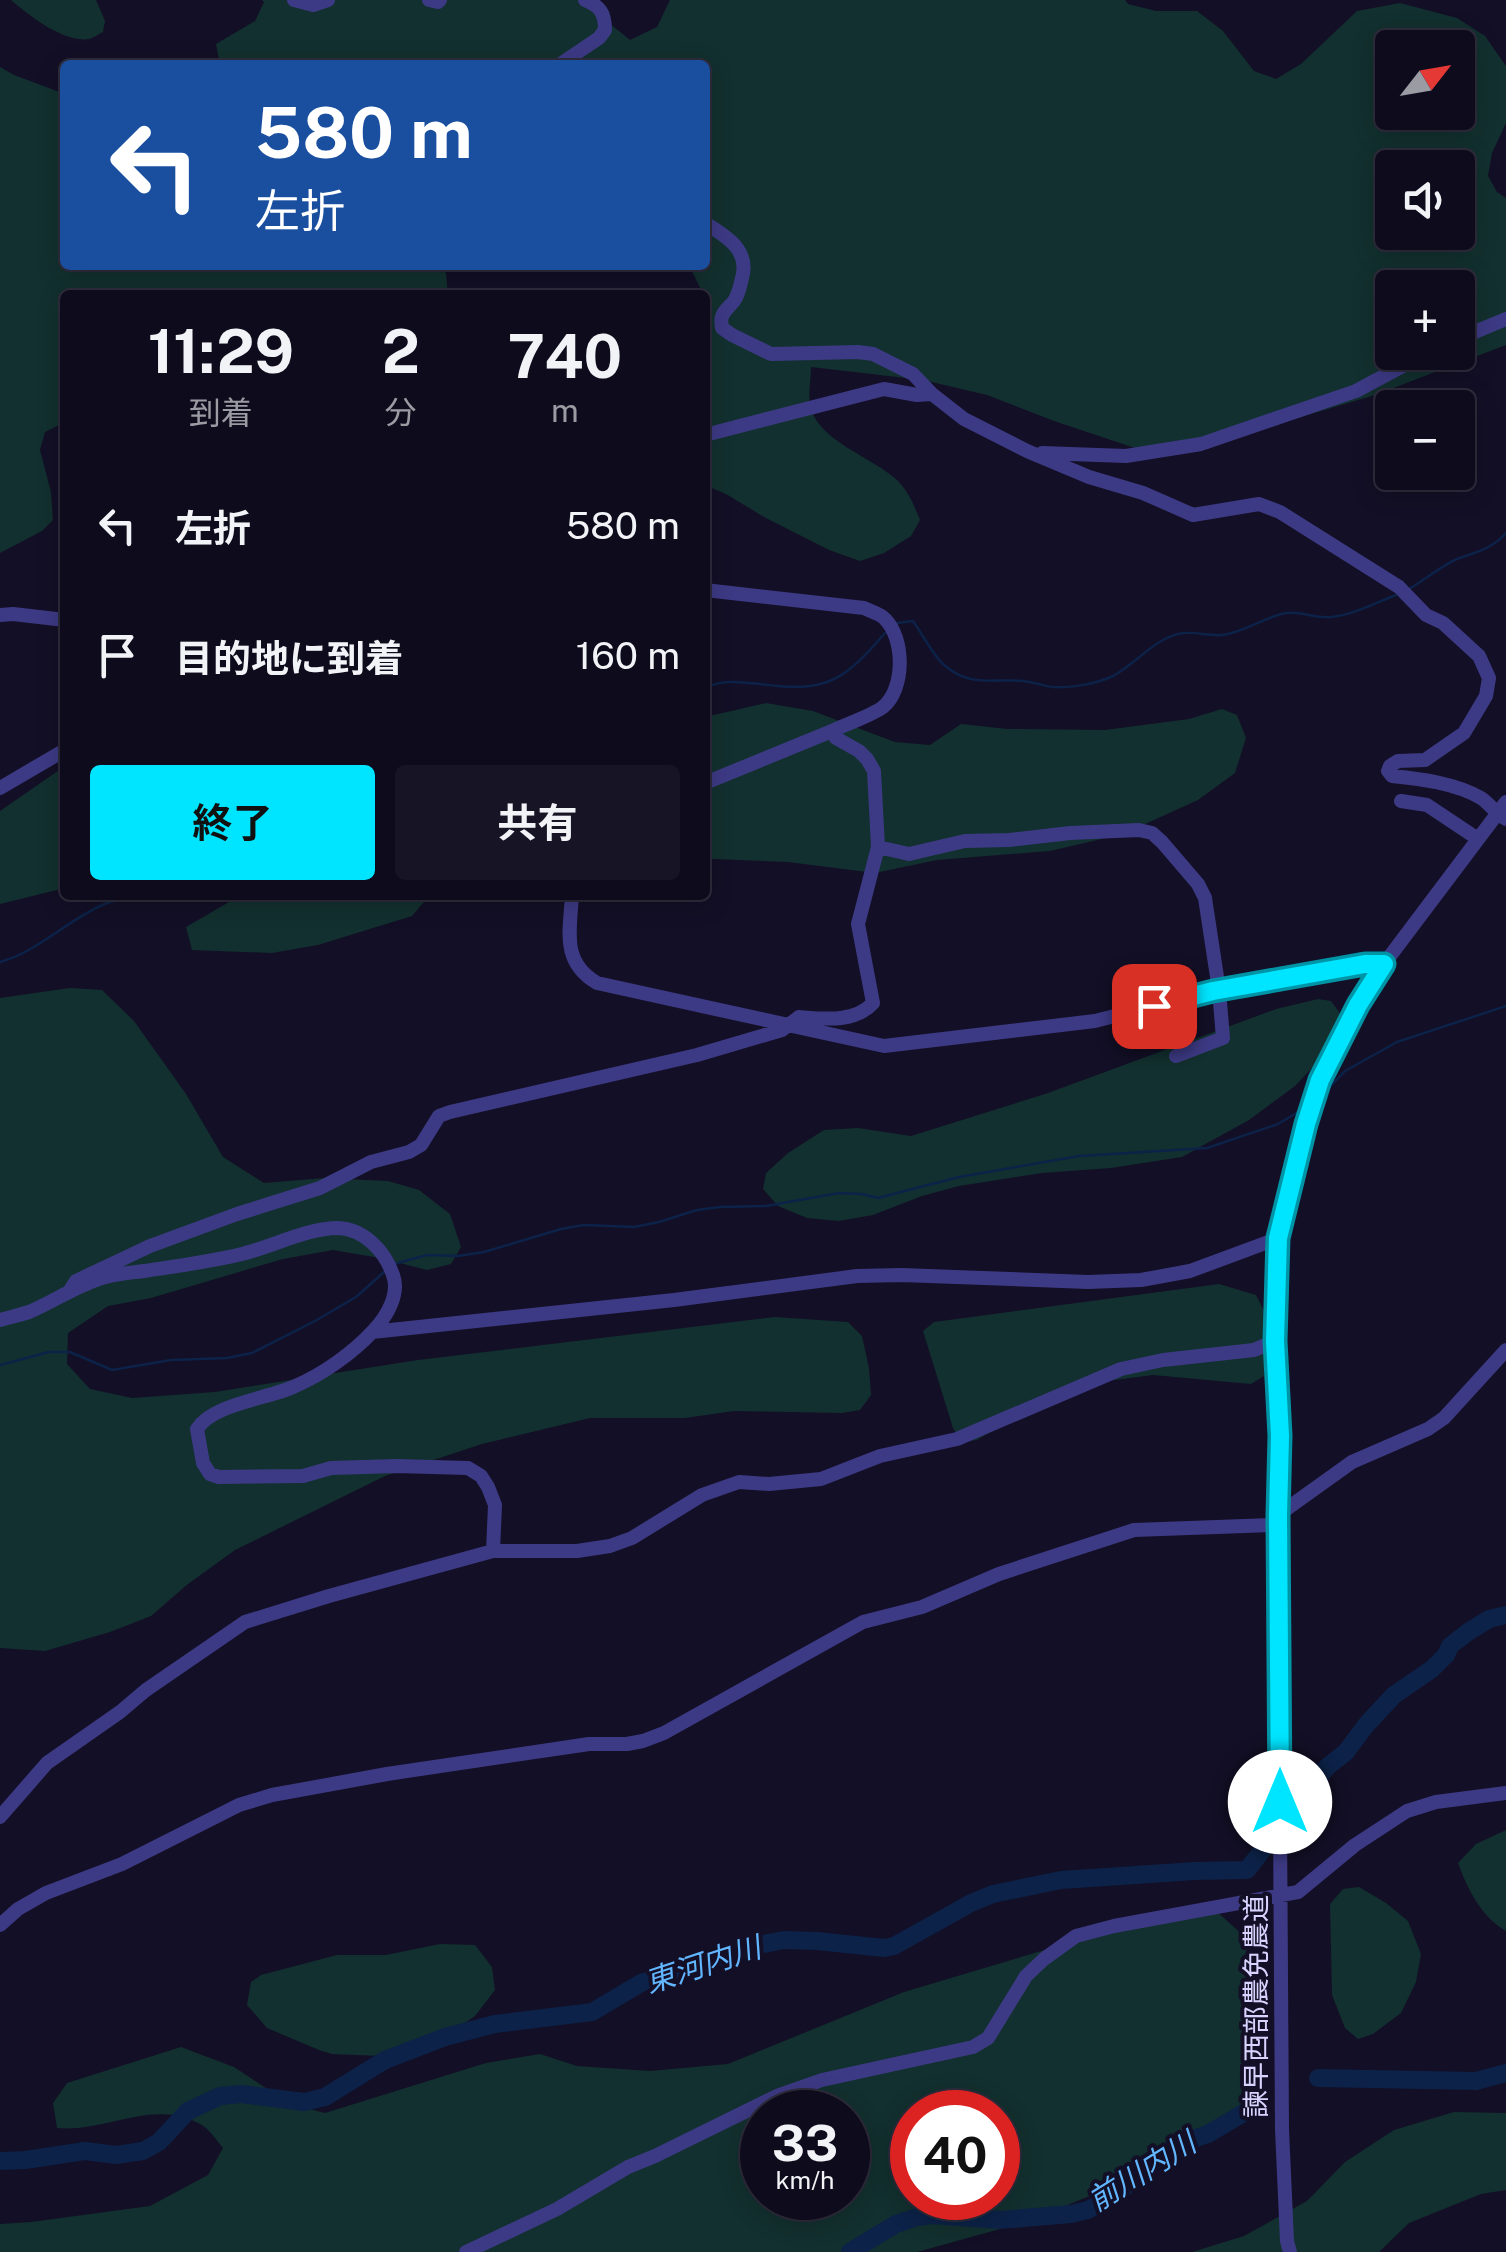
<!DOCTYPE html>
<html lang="ja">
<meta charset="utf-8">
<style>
body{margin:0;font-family:"Public Sans","Noto Sans JP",sans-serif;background:#171425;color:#f1f3f6;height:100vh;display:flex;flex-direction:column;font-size:38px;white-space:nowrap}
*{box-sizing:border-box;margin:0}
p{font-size:32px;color:#9b9ba3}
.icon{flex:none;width:55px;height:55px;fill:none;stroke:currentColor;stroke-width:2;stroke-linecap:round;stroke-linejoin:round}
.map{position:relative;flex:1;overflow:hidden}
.drawer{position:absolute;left:60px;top:290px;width:650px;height:610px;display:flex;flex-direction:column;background:#0e0b1c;border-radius:10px;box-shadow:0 5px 25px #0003,0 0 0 2px #2e2b3b}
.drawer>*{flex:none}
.hud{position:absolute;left:60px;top:60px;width:650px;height:210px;border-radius:10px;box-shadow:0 5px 25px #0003,0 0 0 2px #2e2b3b;background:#1a4fa0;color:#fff;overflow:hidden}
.needle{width:65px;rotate:59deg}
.fabs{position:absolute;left:1375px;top:30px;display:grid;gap:20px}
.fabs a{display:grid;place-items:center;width:100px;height:100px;border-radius:10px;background:#0e0b1c;box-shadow:0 5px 25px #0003,0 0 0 2px #2e2b3b;font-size:50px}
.speed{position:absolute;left:740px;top:2090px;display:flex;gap:20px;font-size:50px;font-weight:700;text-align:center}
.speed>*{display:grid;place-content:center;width:130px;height:130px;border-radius:50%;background:#0e0b1c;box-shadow:0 5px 25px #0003,0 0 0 2px #2e2b3b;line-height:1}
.speed small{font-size:25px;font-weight:400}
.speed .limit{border:15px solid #d22;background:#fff;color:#111}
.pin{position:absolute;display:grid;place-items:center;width:85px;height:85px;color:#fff;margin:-42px;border-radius:20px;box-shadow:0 5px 15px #0006}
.me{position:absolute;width:110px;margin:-55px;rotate:0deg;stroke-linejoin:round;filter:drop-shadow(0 0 8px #0008)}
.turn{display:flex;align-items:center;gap:35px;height:210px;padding:0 30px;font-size:45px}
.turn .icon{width:130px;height:130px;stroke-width:2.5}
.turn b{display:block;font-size:70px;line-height:85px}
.eta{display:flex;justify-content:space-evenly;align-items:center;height:170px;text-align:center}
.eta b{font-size:60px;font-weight:700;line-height:70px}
.action{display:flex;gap:20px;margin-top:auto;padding:20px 30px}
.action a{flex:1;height:115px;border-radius:10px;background:#00e5ff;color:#111;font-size:40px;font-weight:700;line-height:115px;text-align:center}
.action a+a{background:#171425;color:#f1f3f6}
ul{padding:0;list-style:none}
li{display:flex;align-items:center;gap:30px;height:130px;padding:0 30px}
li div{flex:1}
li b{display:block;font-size:38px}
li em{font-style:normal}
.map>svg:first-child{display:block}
.green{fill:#12302f;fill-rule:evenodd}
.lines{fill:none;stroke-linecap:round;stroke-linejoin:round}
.stream{stroke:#0c2248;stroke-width:2.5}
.river{stroke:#0c2248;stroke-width:18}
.minor{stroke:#3d3a85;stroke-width:14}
.route-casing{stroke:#0095a6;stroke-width:25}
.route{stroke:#00e5ff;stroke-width:18}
.labels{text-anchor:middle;stroke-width:8;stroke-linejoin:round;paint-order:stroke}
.street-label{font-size:28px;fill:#d9d4ff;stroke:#130f26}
.water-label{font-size:30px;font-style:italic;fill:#62b6ff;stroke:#130f26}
</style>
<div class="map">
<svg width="1506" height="2252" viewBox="0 0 1506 2252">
<rect width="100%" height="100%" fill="#130f26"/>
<!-- green -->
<path class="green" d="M11 0H96L105 21 103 32C99 34 93 38 89 39 64 43 28 15 11 0Z
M262 0H592L603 18 630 40 657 27 670 0H1125L1128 4 1156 11H1197L1223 31 1254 71 1276 79 1301 64 1357 11 1400 3 1457 18 1485 36 1506 66V123L1492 153 1488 176 1497 192 1506 198V345L1375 395 1257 430 1144 451 1054 421 987 395 923 380 811 367C811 379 808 394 810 405 817 441 873 457 897 480 909 492 914 505 920 520L911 536 884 553 860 561 829 550 764 517 726 494 705 485 707 302 689 265H705V65H251L219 60 216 44 255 21 264 2ZM1392 48H1458V112H1392ZM1392 168H1458V232H1392ZM1392 288H1458V352H1392Z
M0 67 14 75 65 94V265H436L446 273 448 295H65V422L45 432 40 450 51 492 53 520 42 531 0 553Z
M766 703 813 711 895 742 930 745 961 724 1007 729 1105 730 1189 719 1222 709 1237 715 1246 738 1235 773 1198 800 1123 834 1050 851 937 860 875 873 788 862 712 859 705 856V717Z
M65 766V888L0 904V811Z
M241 895H430L412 916 318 945 272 953 192 950 186 927Z
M70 988 102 990 134 1021 186 1094 223 1157 264 1183 325 1178 388 1181 419 1190 450 1214 461 1247 451 1264 427 1270 380 1258 333 1250 283 1259 151 1298 108 1306 68 1333 67 1364 90 1389 132 1398 215 1392 418 1360 775 1317 848 1322 862 1336 869 1368 871 1395 860 1410 842 1413 734 1411 685 1418H590L482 1444 385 1476 235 1550 188 1584 151 1616 110 1632 45 1651 0 1648V998Z
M1318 999 1331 1001 1342 1016 1329 1050 1295 1086 1249 1120 1182 1157 1111 1168 1042 1173 959 1186 922 1196 873 1215 839 1221 807 1218 778 1206 763 1189 766 1173 788 1153 824 1130 858 1128 911 1136 1048 1093 1276 1009Z
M1219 1284 1256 1295 1268 1319 1264 1376 1251 1384 1153 1375 1100 1382 1002 1425 977 1440 962 1442 953 1428 923 1331 934 1322Z
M1506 1830V1931C1482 1918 1467 1888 1458 1863L1476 1844Z
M1359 1887 1386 1903 1408 1921 1421 1954 1416 1982 1401 2013 1373 2034 1358 2039 1345 2028 1332 1995 1330 1904 1343 1889Z
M1215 1910 1245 1937 1254 1991 1259 2081 1254 2109 1204 2144 1111 2187 1032 2220 917 2252H0V2224L31 2222 150 2206 208 2175 223 2148C217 2141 210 2130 202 2125 155 2097 105 2133 57 2128L53 2103 67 2083 181 2047 234 2067 290 2104 325 2113 486 2063 540 2054 577 2066 650 2071 728 2064 904 1992 1145 1920ZM762 2112H848V2198H762ZM912 2112H998V2198H912Z
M440 1944 475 1945 492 1967 495 1990 475 2016 447 2035 382 2056 332 2054 319 2050 267 2028 247 2005 251 1982 261 1975 337 1955H386Z
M1454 2112 1506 2113V2190L1481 2194 1409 2223 1379 2252H1192L1244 2236 1307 2201 1345 2162 1394 2130Z"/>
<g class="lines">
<!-- stream -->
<path class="stream" d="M1409 589C1425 580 1439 567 1457 559 1476 552 1492 549 1506 533
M897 623 913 621C923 635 932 654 944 665 970 688 994 678 1023 681 1034 682 1043 686 1053 687 1072 688 1096 684 1113 676 1136 664 1156 636 1184 633 1196 632 1209 636 1222 635 1244 633 1264 617 1286 613 1302 611 1316 619 1331 617 1353 615 1375 603 1396 595
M705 688C723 679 741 682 760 684 826 693 843 682 885 633
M0 962C40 951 69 918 107 903 124 897 145 898 163 895
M1325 1092 1345 1071 1397 1042 1506 1006
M394 1264 427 1255 458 1256 484 1252 561 1229 584 1225 634 1227 659 1222 697 1210 720 1207 766 1206 839 1193 862 1194 878 1198 959 1177 1079 1156 1207 1148 1278 1124 1303 1109
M0 1365 49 1352H70L112 1370 171 1360 227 1358 252 1353 315 1321 356 1297 384 1272"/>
<!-- river -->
<path class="river" d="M1318 2078 1476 2081 1506 2073
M0 2161 25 2160 85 2151 116 2155 143 2151 159 2142 188 2111 220 2096 241 2094 304 2102 325 2097 385 2060 445 2037 495 2024 592 2012 641 1983 753 1946 784 1940 817 1941 884 1948 894 1946 971 1903 993 1894 1061 1880 1195 1871 1247 1870 1327 1767 1346 1752 1366 1725 1394 1695 1432 1669 1446 1655 1450 1646 1468 1632 1489 1619 1506 1615
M850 2252 896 2224 917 2217 933 2215 1000 2220 1071 2214 1088 2210 1118 2193 1160 2156 1187 2141 1208 2134 1257 2105"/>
<!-- minor -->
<path class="minor" d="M294 0 313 5 328 0
M429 0 438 2 440 0
M559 65 599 38 605 30C605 13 600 6 585 0
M705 223C726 236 750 250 742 278 740 286 739 294 734 301 726 311 719 313 722 328L732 335 771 354 858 352 873 354 913 374 932 394 964 419 1027 451 1089 477 1143 493 1193 515 1259 504 1280 512 1399 587 1426 615 1443 623 1479 656 1489 678 1486 696 1464 733 1425 760 1398 761 1390 766 1388 771 1392 776C1421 779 1455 783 1481 798 1490 804 1496 814 1506 819
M1458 339 1506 319
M705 435 884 389 917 395 932 394
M1042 453 1126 456 1201 444 1356 391 1429 352
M0 615 13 614 65 620
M705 783 832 731
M0 788 65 750
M1401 801 1427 805 1478 839
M878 847 909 854 965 841 1009 840 1070 833 1139 830 1152 833 1162 842 1198 884 1205 898 1219 990 1223 1038 1176 1056
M572 895C570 931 561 962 597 983L884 1046 1095 1021 1213 991 1365 964H1384
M69 1292 76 1281 150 1246 237 1214 320 1188 371 1162 409 1152 421 1145 439 1116 450 1112 697 1055 782 1030 799 1017C824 1019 855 1023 873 1003L858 924 878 847 874 771 867 759 859 751 836 738 832 731C846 724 871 716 883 707 905 689 905 639 885 619 881 614 870 611 864 608L705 590
M0 1320C10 1317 20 1315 29 1312 53 1302 74 1287 99 1279 113 1274 129 1273 144 1271 177 1266 209 1262 242 1254 271 1247 308 1228 338 1228 364 1229 385 1251 393 1275 400 1294 387 1316 374 1330 353 1353 322 1375 293 1387 266 1399 213 1404 197 1429L203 1463 210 1474 219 1477 303 1476 331 1468 396 1466 468 1468 481 1476 488 1487 495 1505 493 1551
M372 1332 674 1300 857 1276 902 1275 1088 1282 1141 1280 1190 1271 1279 1238
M0 1817 47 1763 120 1712 146 1690 245 1622 329 1596 493 1551H577L610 1546 632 1538 702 1495 739 1482 769 1484 821 1479 880 1456 957 1439 1121 1369 1163 1360 1254 1350 1275 1341
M0 1925 18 1909 46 1893 122 1864 239 1805 272 1795 387 1774 589 1744H627L643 1741 664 1733 863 1622 922 1607 999 1574 1134 1530 1272 1525 1278 1515 1352 1462 1428 1429 1444 1418 1506 1350
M466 2252 557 2209 628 2167 655 2156 779 2095 822 2080 973 2047 988 2038 1026 1976 1044 1959 1076 1936 1114 1926 1298 1892 1355 1845 1407 1811 1436 1802 1506 1793
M1290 2252 1287 2241 1282 2129 1278 1515 1280 1436 1275 1341 1279 1238 1306 1124 1321 1080 1358 1005 1384 964 1506 802"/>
</g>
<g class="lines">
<!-- route casing -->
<g class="route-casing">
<path id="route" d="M1154 1006 1213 991 1365 964H1384L1358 1005 1320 1080 1306 1124 1278 1238 1275 1341 1280 1436 1278 1515 1280 1802"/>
</g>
<!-- route -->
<use href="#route" class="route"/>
</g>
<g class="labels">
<!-- street labels -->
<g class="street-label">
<text transform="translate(1256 2006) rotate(-90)" y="10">諫早西部農免農道</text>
</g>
<!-- water labels -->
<g class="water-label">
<text transform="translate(703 1965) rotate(-18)" y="10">東河内川</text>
<text transform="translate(1142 2172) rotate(-32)" y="10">前川内川</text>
</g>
</g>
</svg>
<div class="fabs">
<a><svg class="needle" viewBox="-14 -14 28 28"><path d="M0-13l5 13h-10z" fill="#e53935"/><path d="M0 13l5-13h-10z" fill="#9b9ba3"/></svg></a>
<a><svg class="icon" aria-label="sound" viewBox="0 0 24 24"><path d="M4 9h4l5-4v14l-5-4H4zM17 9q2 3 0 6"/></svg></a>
<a>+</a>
<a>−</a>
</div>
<div class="speed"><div>33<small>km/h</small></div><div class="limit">40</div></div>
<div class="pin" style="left:1154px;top:1006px;background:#d93025"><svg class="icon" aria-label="arrive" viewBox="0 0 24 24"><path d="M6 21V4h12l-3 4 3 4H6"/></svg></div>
<svg class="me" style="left:1280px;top:1802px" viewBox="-20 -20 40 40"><circle r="19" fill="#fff"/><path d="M0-13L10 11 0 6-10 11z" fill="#00e5ff"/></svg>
<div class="hud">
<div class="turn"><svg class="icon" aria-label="left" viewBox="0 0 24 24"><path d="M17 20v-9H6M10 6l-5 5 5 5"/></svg><div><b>580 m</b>左折</div></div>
</div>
<section class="drawer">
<div class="eta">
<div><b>11:29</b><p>到着</p></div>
<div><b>2</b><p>分</p></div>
<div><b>740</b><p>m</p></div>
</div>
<ul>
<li><svg class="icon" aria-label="left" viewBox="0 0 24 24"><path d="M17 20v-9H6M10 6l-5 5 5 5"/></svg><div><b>左折</b></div><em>580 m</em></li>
<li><svg class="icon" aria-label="arrive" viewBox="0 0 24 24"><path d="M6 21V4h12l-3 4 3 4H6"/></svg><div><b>目的地に到着</b></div><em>160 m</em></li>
</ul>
<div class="action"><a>終了</a><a>共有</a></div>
</section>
</div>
